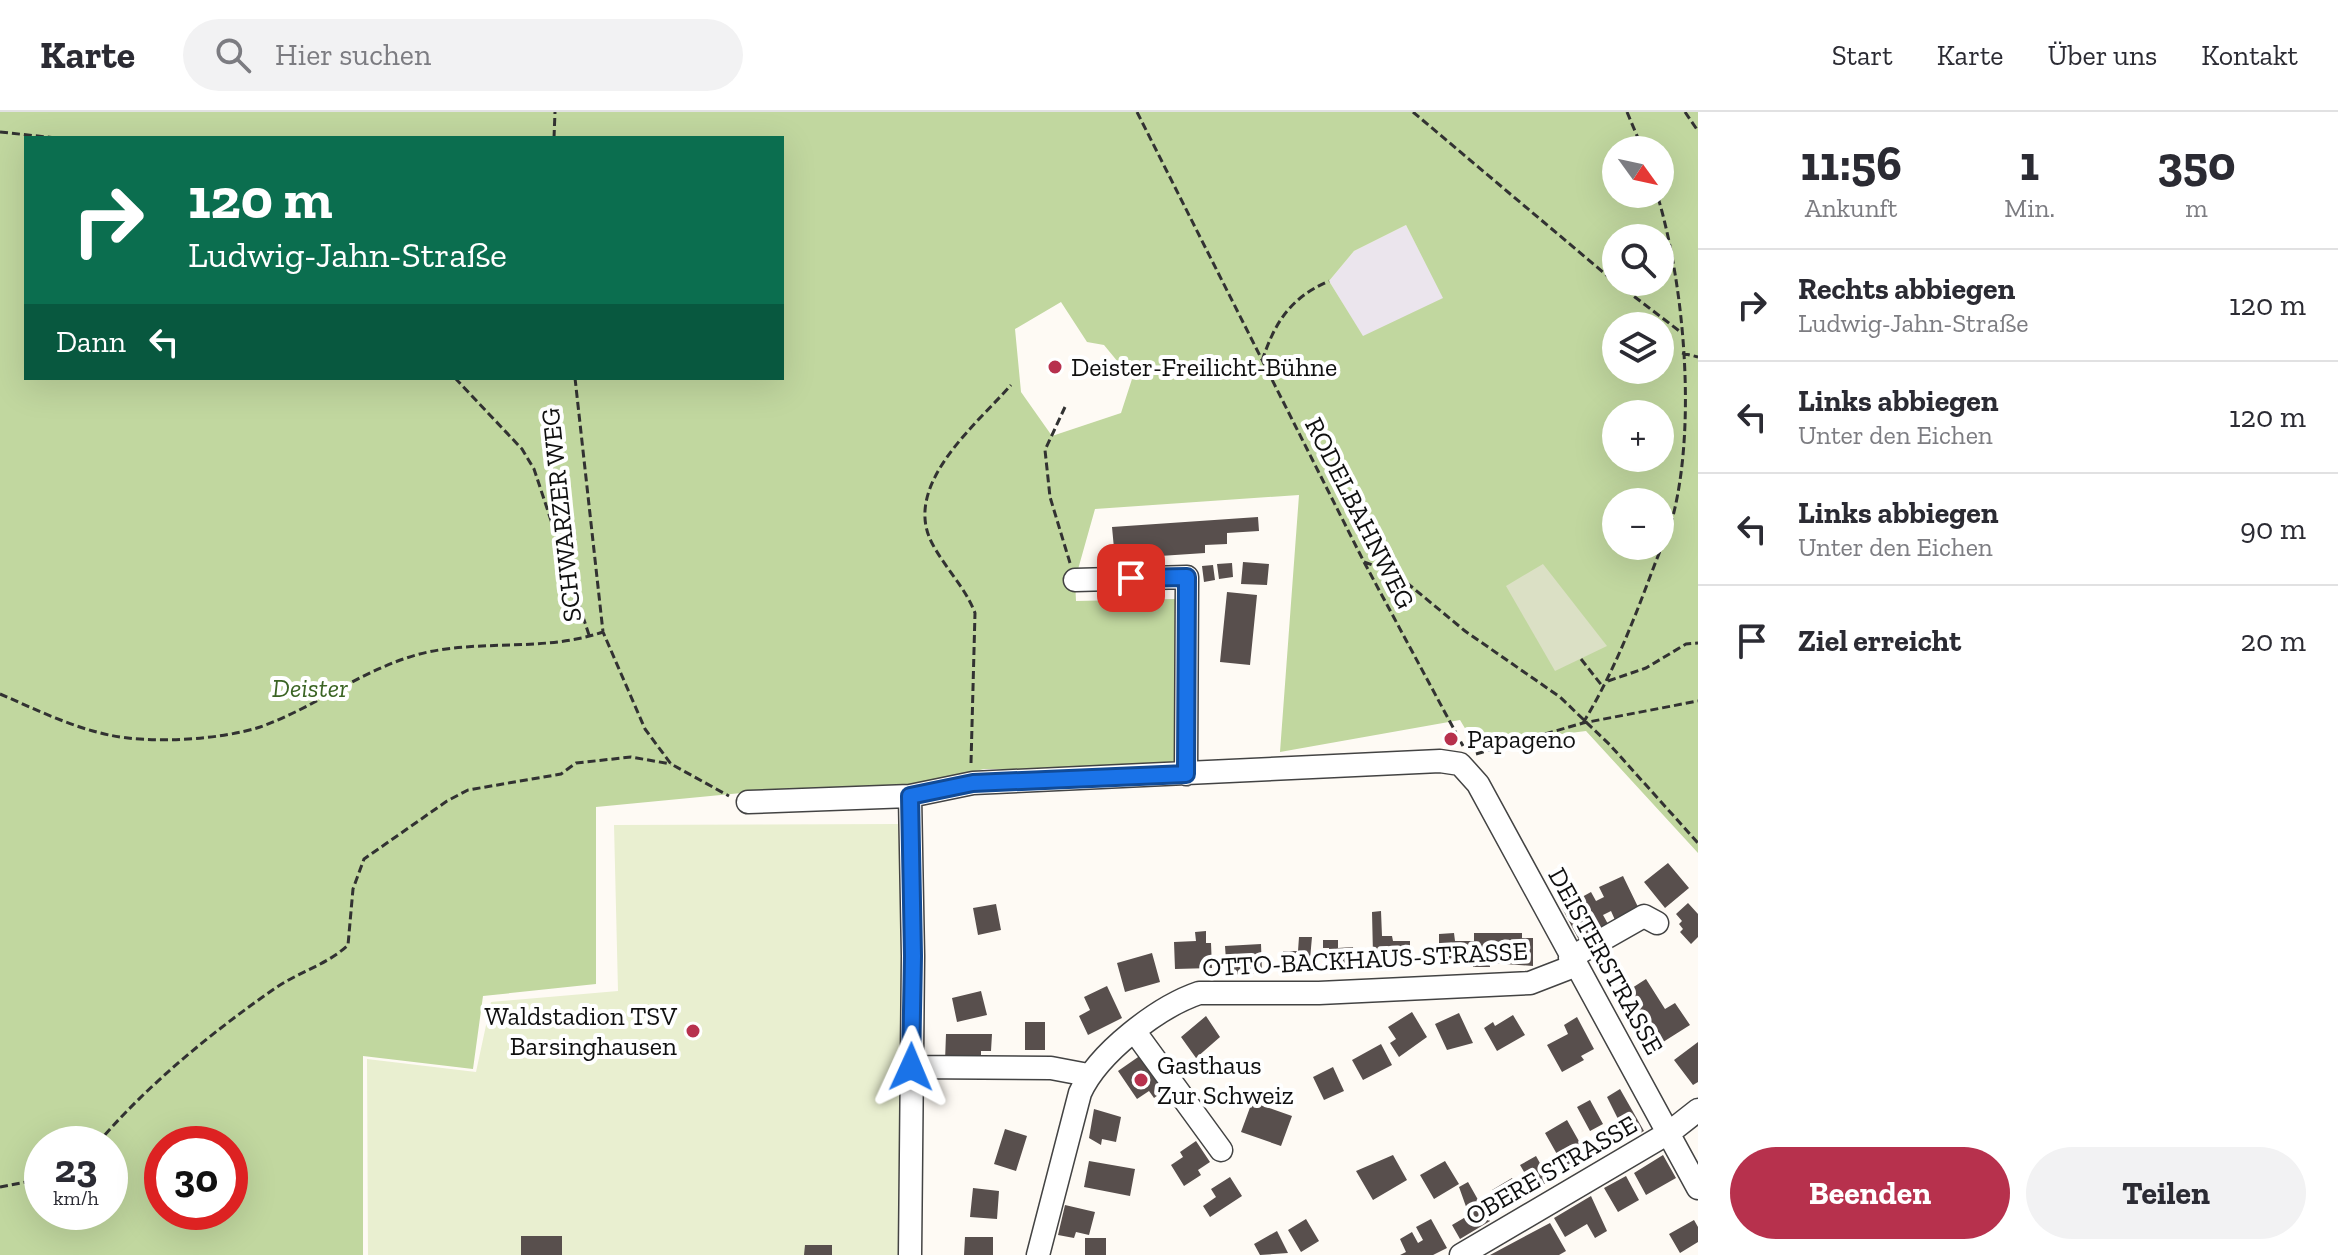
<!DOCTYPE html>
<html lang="de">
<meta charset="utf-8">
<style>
body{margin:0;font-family:"Zilla Slab",serif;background:#f2f2f3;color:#2b2b33;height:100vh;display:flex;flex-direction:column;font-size:30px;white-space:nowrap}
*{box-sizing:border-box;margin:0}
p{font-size:26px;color:#7c7c81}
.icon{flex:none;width:44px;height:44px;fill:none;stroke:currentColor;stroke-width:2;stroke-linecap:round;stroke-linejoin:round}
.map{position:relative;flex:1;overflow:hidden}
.panel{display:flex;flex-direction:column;background:#fff;width:640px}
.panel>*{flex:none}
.top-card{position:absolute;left:24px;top:24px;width:760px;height:244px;border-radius:0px;box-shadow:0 8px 32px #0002;background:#0b6e4f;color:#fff;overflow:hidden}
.needle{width:52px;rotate:123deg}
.tools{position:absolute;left:1602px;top:24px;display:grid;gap:16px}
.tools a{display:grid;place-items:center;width:72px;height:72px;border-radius:50%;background:#fff;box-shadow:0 8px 32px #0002;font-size:40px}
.speed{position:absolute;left:24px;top:1014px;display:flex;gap:16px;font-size:40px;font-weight:700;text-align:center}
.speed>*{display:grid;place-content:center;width:104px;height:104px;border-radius:50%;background:#fff;box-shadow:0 8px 32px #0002;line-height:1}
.speed small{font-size:20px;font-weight:400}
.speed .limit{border:12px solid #d22;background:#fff;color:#111}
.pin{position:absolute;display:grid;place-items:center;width:68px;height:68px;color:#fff;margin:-34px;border-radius:16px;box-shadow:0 4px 12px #0006}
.me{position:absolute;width:88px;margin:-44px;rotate:1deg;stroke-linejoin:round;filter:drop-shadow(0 0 6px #0008)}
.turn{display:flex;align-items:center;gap:28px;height:168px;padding:0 32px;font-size:36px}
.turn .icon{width:104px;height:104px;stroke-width:2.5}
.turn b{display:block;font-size:56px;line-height:68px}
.then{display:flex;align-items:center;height:76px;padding:0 32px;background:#0003;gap:16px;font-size:30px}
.eta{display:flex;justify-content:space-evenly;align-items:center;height:136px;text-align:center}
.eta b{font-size:48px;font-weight:800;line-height:56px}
.cta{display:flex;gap:16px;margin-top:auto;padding:16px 32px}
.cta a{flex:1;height:92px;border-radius:48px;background:#b7314d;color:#fff;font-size:32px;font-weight:800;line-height:92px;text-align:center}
.cta a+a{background:#f2f2f3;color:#2b2b33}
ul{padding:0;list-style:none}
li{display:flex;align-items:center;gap:24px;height:112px;padding:0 32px;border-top:2px solid #e1e1e2}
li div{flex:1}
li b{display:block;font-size:30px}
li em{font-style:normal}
header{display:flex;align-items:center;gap:48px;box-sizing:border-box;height:112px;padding:0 40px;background:#fff;border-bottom:2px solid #e1e1e2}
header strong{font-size:38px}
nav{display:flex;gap:44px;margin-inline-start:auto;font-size:28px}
.search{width:560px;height:72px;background:#f2f2f3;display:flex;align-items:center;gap:20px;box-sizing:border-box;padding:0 28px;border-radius:44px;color:#7c7c81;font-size:30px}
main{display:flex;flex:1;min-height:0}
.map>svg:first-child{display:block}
.industrial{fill:#ebe5ed}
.forest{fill:#c1d79f;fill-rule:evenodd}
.cemetery{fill:#dbe0c5}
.pitch{fill:#e9efd0}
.building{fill:#584f4d}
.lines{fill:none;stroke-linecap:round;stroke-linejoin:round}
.minor-casing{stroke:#434343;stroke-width:25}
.path{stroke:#323232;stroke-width:3;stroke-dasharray:8 4;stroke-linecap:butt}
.minor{stroke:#fff;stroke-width:22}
.route-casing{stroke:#114b97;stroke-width:20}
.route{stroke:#1a73e8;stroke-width:14}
.poi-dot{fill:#b7314d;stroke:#fff;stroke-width:3}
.labels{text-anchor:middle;stroke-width:8;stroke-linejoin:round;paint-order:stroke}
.poi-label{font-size:26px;fill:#101010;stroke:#fff;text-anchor:start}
.street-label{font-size:26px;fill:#101010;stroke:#fff}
.park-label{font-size:26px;font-style:italic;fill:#3b6424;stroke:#fff}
</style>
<header>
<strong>Karte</strong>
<div class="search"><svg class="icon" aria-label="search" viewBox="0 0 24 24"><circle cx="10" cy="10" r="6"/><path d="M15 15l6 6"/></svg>Hier suchen</div>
<nav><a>Start</a><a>Karte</a><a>Über uns</a><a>Kontakt</a></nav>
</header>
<main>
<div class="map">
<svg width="1698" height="1143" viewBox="0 0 1698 1143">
<rect width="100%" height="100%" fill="#fefaf4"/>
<!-- industrial -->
<path class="industrial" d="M1406 113 1444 186 1363 225 1329 169 1354 139Z"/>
<!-- forest -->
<path class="forest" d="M0 0H1698V741L1586 619 1475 633 1460 608 1280 640 1299 383 1095 397 1075 468 1076 489 1175 487 1179 657H984L909 675 752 680 596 695V872L483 884 473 957 363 944V1143H0ZM26 26H782V266H26ZM1616 38H1660V82H1616ZM1406 113 1443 186 1363 224 1329 169 1354 139ZM1616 126H1660V170H1616ZM1061 190 1087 230 1104 233 1132 267 1121 301 1052 324 1021 280 1015 217ZM1616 214H1660V258H1616ZM1616 302H1660V346H1616ZM1616 390H1660V434H1616ZM42 1032H110V1100H42ZM162 1032H230V1100H162Z"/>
<!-- cemetery -->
<path class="cemetery" d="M1543 452 1607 534 1555 559 1506 474Z"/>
<!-- pitch -->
<path class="pitch" d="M902 712 901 1143H368L367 947 476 960 491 890 618 879 614 713Z"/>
<!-- building -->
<path class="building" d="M1258 405 1259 419 1227 421V432L1205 433V441L1115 447 1112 415Z
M1243 450 1269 452 1267 473 1241 472Z
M1232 451 1233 465 1219 467 1217 452Z
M1213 453 1215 468 1204 470 1202 454Z
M1227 480 1257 483 1250 553 1220 550Z
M1668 751 1689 776 1665 796 1644 770Z
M1623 764 1639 797 1615 808 1611 799 1603 803 1608 812 1579 828 1562 796 1591 780 1596 789 1604 785 1599 775Z
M1688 791 1698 802V825L1691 832 1680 820 1683 817 1679 812 1682 809 1676 802Z
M996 792 1001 818 978 823 973 796Z
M1381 799 1382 824H1392L1393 829H1410V850H1394V843H1373L1372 800Z
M1206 819V831H1211L1212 856 1175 857 1174 830 1196 829 1195 820Z
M1454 821 1455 829H1474V821H1522V826H1533V854L1490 851V855H1473V845L1467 844 1454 845V854H1439V822Z
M1299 825H1312L1309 858 1283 857V839H1298Z
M1323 828H1338V836L1353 835 1354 853 1329 854V836H1323Z
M1261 832 1262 861 1227 863 1225 834Z
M1152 841 1160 870 1125 880 1117 851Z
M1646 867 1665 897 1675 891 1690 913 1652 937 1618 885Z
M1107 874 1122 906 1088 923 1079 904 1090 898 1084 885Z
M981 879 987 903 957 910 952 886Z
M1412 900 1427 925 1399 945 1390 931 1396 927 1388 915Z
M1459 901 1473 931 1447 938 1435 912Z
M1513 903 1525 923 1497 939 1484 916 1493 910 1495 914Z
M1206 904 1220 925 1196 946 1181 925Z
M1577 905 1594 937 1581 944 1584 948 1562 960 1547 933 1568 922 1564 913Z
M1025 910H1045V938H1025Z
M946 922H992L991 939H981V949H945Z
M1698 930V970L1693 973 1674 948Z
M1381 932 1392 953 1363 968 1352 948Z
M1141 943 1165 978 1154 986 1149 979 1137 987 1118 959Z
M1333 955 1344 979 1324 988 1313 965Z
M1620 977 1644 1019 1628 1027 1607 985Z
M1590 988 1603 1012 1590 1019 1577 995Z
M1252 990 1292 1004 1281 1034 1241 1020Z
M1094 997 1121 1005 1116 1030 1102 1027 1101 1033 1089 1026Z
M1567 1008 1589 1047 1567 1060 1545 1021Z
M1005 1017 1027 1024 1016 1059 994 1052Z
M1196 1029 1210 1050 1198 1058 1201 1063 1184 1074 1171 1053 1183 1045 1180 1040Z
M1393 1043 1407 1068 1373 1088 1356 1059Z
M1663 1043 1676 1066 1646 1083 1634 1061Z
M1536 1044 1550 1069 1534 1077 1520 1053Z
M1089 1049 1135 1057 1130 1084 1084 1075Z
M1445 1049 1459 1072 1434 1087 1420 1063Z
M1626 1064 1639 1088 1618 1100 1604 1076Z
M1230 1065 1242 1084 1210 1105 1203 1094 1216 1085 1211 1077Z
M1512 1066 1524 1087 1504 1099 1492 1078Z
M1468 1070 1490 1109 1460 1127 1452 1113 1469 1103 1459 1075Z
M973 1076 999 1079 997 1107 970 1105Z
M1591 1084 1607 1119 1595 1126 1587 1112 1565 1125 1554 1106Z
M1065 1093 1095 1100 1089 1123 1076 1120 1074 1126 1058 1123Z
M1306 1107 1319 1129 1301 1140 1288 1118Z
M1431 1107 1447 1136 1433 1143H1400L1406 1140 1400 1127 1412 1120 1418 1131 1423 1128 1416 1115Z
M1694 1108 1698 1115V1130L1680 1141 1669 1122Z
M1550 1111 1566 1139 1559 1143H1490Z
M1277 1119 1288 1141 1260 1143 1254 1132Z
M521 1124H562V1143H521Z
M965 1125H993V1143H964Z
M1085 1126H1106V1143H1085Z
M805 1133H832V1143H804Z"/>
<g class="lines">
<!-- minor casing -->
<g class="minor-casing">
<path id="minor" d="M1075 468 1187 465 1186 662
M748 690 910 684 973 671 1440 649 1460 652 1478 672 1698 1076
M1570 846 1644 804 1657 811
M1135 920 1221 1038
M911 955 1051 956 1088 963
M910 1143 913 844 910 684
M1038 1143 1080 981C1098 941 1158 895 1199 881H1319L1530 871 1574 854
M1461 1143 1670 1020 1698 998"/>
</g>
<!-- path -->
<path class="path" d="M1137 0 1364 450 1463 634
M1413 0 1610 166 1682 221
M1627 0 1643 38
M1685 0 1698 19
M0 20 56 26
M554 26 555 0
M1682 241 1698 245
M1262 249C1275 210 1290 186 1329 169
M455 266 522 337 534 357 589 523
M575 266 603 520 645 617 671 652 729 684
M1065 295 1045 338 1050 385 1070 451
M1364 450 1395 461 1465 519 1560 585 1610 633 1698 731
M1581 547 1603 575
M1608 569 1646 556 1686 532 1698 531
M0 582C35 597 71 615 109 623 150 632 220 628 260 615 314 596 360 559 416 543 477 526 542 541 603 520
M1583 611C1613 562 1633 510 1653 457 1660 438 1669 419 1674 400 1696 308 1684 171 1657 82
M1476 642 1583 611 1698 589
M971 651 975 501C965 475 946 457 933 433 900 374 976 313 1011 273
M97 1032C146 974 212 920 274 877 298 860 327 853 348 833L353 777 364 747 447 689 468 678 561 662 576 651 631 645 671 652
M0 1075 42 1067"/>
<!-- minor -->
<use href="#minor" class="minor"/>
</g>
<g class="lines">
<!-- route casing -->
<g class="route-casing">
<path id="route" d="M911 955 913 844 910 684 973 671 1186 662 1187 465 1131 466"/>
</g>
<!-- route -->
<use href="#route" class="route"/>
</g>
<!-- markers -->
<g class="poi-dot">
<circle cx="1055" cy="255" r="8"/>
<circle cx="1451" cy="627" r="8"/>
<circle cx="693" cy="919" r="8"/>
<circle cx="1141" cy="968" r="8"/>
</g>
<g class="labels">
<!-- poi labels -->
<g class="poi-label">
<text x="1071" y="264">Deister-Freilicht-Bühne</text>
<text x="1467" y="636">Papageno</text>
<text x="677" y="913" text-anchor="end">Waldstadion TSV<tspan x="677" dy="30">Barsinghausen</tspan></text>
<text x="1157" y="962">Gasthaus<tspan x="1157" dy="30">Zur Schweiz</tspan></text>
</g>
<!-- street labels -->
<g class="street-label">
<text transform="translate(1360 401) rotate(63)" y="9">RODELBAHNWEG</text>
<text transform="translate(561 403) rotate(-96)" y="9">SCHWARZER WEG</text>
<text transform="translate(1365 847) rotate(-3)" y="9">OTTO-BACKHAUS-STRASSE</text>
<text transform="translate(1606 849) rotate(61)" y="9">DEISTERSTRASSE</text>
<text transform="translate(1551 1058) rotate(-30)" y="9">OBERE STRASSE</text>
</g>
<!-- park labels -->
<g class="park-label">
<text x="310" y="585">Deister</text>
</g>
</g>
</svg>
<div class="tools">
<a><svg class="needle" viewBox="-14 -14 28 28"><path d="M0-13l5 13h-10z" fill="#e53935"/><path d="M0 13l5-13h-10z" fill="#7c7c81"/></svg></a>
<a><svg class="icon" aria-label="search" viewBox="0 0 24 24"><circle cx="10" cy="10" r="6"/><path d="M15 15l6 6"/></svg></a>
<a><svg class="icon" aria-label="layers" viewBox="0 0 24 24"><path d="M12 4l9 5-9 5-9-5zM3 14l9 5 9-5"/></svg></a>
<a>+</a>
<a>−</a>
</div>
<div class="speed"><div>23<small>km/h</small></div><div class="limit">30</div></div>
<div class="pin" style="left:1131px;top:466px;background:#d93025"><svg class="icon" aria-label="arrive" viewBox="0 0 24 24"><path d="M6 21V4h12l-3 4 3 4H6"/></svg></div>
<svg class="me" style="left:911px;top:955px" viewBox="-20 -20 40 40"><path d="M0-17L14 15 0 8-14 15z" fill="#1a73e8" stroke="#fff" stroke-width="4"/></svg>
<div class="top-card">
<div class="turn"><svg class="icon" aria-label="right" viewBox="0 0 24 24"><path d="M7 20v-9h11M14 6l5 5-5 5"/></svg><div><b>120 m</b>Ludwig-Jahn-Straße</div></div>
<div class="then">Dann<svg class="icon" aria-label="left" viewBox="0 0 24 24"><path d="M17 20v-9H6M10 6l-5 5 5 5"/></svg></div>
</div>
</div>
<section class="panel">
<div class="eta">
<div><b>11:56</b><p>Ankunft</p></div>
<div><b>1</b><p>Min.</p></div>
<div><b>350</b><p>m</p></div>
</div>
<ul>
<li><svg class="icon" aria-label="right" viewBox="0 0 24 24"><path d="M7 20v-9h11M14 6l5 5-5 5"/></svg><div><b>Rechts abbiegen</b><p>Ludwig-Jahn-Straße</p></div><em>120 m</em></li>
<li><svg class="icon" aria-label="left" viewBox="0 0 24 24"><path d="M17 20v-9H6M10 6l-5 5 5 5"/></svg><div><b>Links abbiegen</b><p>Unter den Eichen</p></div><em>120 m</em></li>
<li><svg class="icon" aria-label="left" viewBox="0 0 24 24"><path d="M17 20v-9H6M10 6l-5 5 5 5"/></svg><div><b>Links abbiegen</b><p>Unter den Eichen</p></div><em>90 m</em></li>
<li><svg class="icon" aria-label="arrive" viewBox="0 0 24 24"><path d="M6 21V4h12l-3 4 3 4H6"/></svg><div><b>Ziel erreicht</b></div><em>20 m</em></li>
</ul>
<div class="cta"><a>Beenden</a><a>Teilen</a></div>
</section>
</main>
